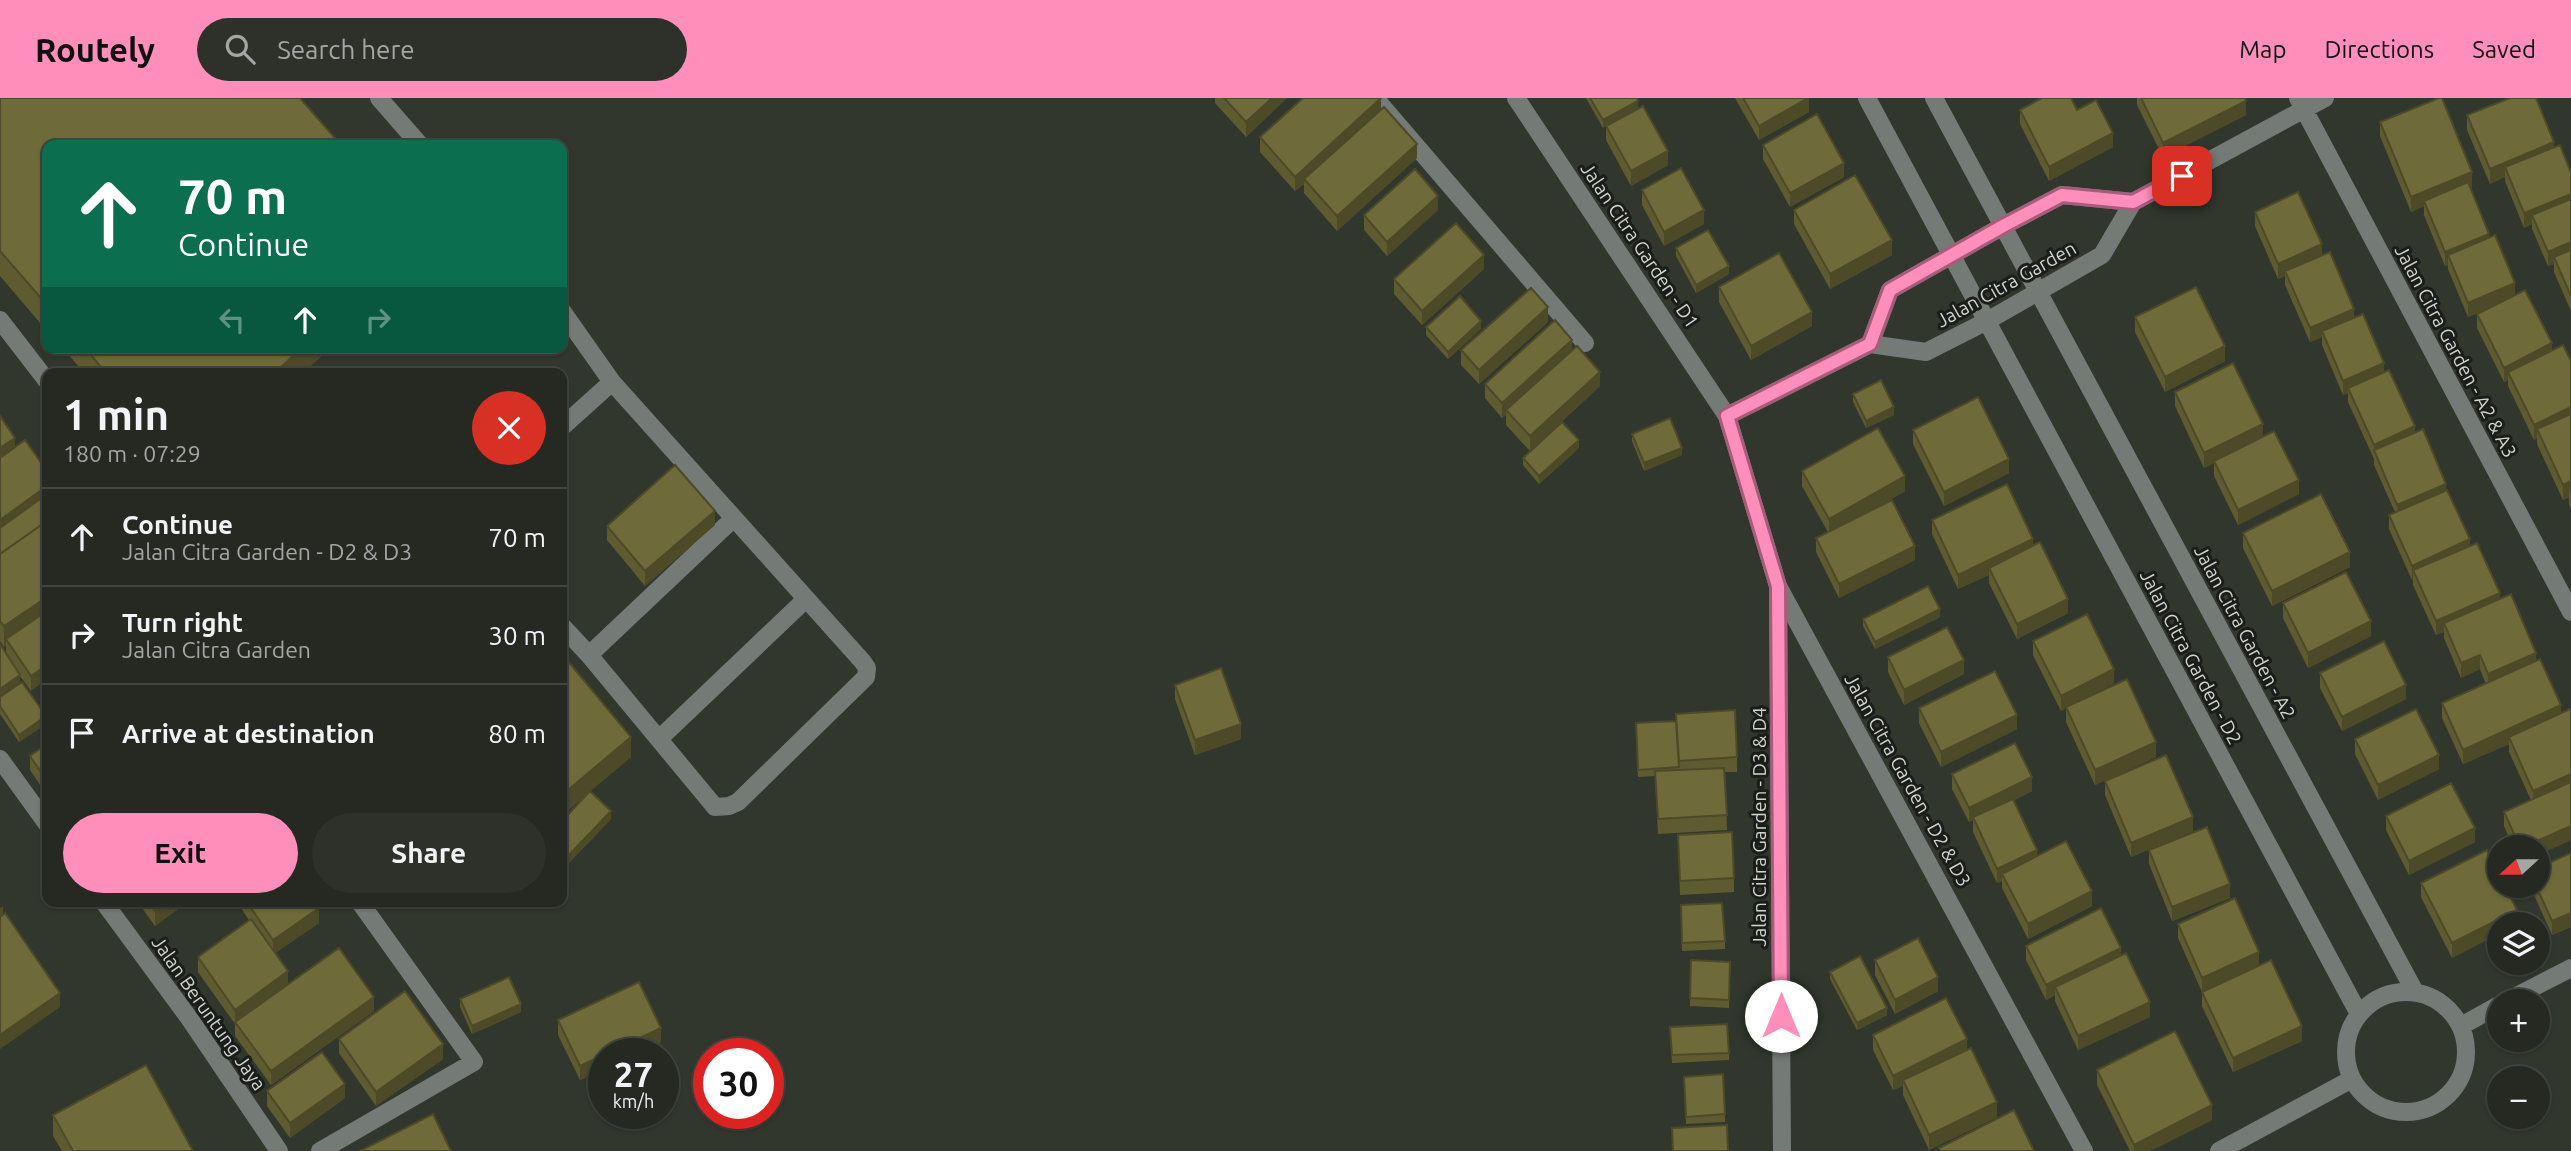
<!DOCTYPE html>
<meta charset="utf-8">
<style>
body{margin:0;font-family:Ubuntu,sans-serif;background:#2d312a;color:#f1f3f6;height:100vh;display:flex;flex-direction:column;font-size:26px;white-space:nowrap}
*{box-sizing:border-box;margin:0}
p{font-size:23px;color:#a3a6a5}
.icon{flex:none;width:38px;height:38px;fill:none;stroke:currentColor;stroke-width:2;stroke-linecap:round;stroke-linejoin:round}
.map{position:relative;flex:1;overflow:hidden}
.details{position:absolute;left:42px;top:270px;width:525px;height:539px;display:flex;flex-direction:column;background:#252922;border-radius:14px;box-shadow:0 2px 5px #0004,0 0 0 2px #424540}
.details>*{flex:none}
.banner{position:absolute;left:42px;top:42px;width:525px;height:214px;border-radius:14px;box-shadow:0 2px 5px #0004,0 0 0 2px #424540;background:#0b6e4f;color:#fff;overflow:hidden}
.needle{width:46px;rotate:249deg}
.controls{position:absolute;left:2487px;top:737px;display:grid;gap:14px}
.controls a{display:grid;place-items:center;width:63px;height:63px;border-radius:50%;background:#252922;box-shadow:0 2px 5px #0004,0 0 0 2px #424540;font-size:35px}
.speed{position:absolute;left:588px;top:940px;display:flex;gap:14px;font-size:35px;font-weight:700;text-align:center}
.speed>*{display:grid;place-content:center;width:91px;height:91px;border-radius:50%;background:#252922;box-shadow:0 2px 5px #0004,0 0 0 2px #424540;line-height:1}
.speed small{font-size:18px;font-weight:400}
.speed .limit{border:10px solid #d22;background:#fff;color:#111}
.pin{position:absolute;display:grid;place-items:center;width:60px;height:60px;color:#fff;margin:-30px;border-radius:14px;box-shadow:0 4px 10px #0006}
.me{position:absolute;width:77px;margin:-38px;rotate:0deg;stroke-linejoin:round;filter:drop-shadow(0 0 5px #0008)}
.turn{display:flex;align-items:center;gap:24px;height:147px;padding:0 21px;font-size:32px}
.turn .icon{width:91px;height:91px;stroke-width:2.5}
.turn b{display:block;font-size:49px;line-height:60px}
.lanes{display:flex;align-items:center;height:66px;padding:0 21px;background:#0003;justify-content:center;gap:35px;direction:ltr}
.lanes .off{opacity:.35}
.round{display:grid;place-items:center;flex:none;width:74px;height:74px;border-radius:37px;background:#2d312a}
.overview{display:flex;align-items:center;justify-content:space-between;height:119px;padding:0 21px}
h1{font-size:42px;font-weight:700;line-height:52px}
.action{display:flex;gap:14px;margin-top:auto;padding:14px 21px}
.action a{flex:1;height:80px;border-radius:42px;background:#ff8ebb;color:#111;font-size:28px;font-weight:700;line-height:80px;text-align:center}
.action a+a{background:#2d312a;color:#f1f3f6}
ul{padding:0;list-style:none}
li{display:flex;align-items:center;gap:21px;height:98px;padding:0 21px;border-top:2px solid #424540}
li div{flex:1}
li b{display:block;font-size:26px}
li em{font-style:normal}
header{display:flex;align-items:center;gap:42px;box-sizing:border-box;height:98px;padding:0 35px;background:#ff8ebb;color:#111}
header strong{font-size:33px}
nav{display:flex;gap:38px;margin-inline-start:auto;font-size:24px}
.search{width:490px;height:63px;background:#2d312a;display:flex;align-items:center;gap:18px;box-sizing:border-box;padding:0 24px;border-radius:38px;color:#a3a6a5;font-size:26px}
.map>svg:first-child{display:block}
.lines{fill:none;stroke-linecap:round;stroke-linejoin:round}
.minor{stroke:#747a76;stroke-width:18}
.wall{fill:#5f5b31}
.shaded-wall{fill:#4d4a28}
.building{fill:#6e6a39;stroke:#4d4a28;stroke-width:2}
.route-casing{stroke:#a65c7a;stroke-width:18}
.route{stroke:#ff8ebb;stroke-width:12}
.labels{text-anchor:middle;stroke-width:6;stroke-linejoin:round;paint-order:stroke}
.street-label{font-size:19px;fill:#d2d5cf;stroke:#1a1d19}
</style>
<header>
<strong>Routely</strong>
<div class="search"><svg class="icon" aria-label="search" viewBox="0 0 24 24"><circle cx="10" cy="10" r="6"/><path d="M15 15l6 6"/></svg>Search here</div>
<nav><a>Map</a><a>Directions</a><a>Saved</a></nav>
</header>
<div class="map">
<svg width="2571" height="1053" viewBox="0 0 2571 1053">
<rect width="100%" height="100%" fill="#31372d"/>
<g class="lines">
<!-- minor -->
<path class="minor" d="M379 0 420 47
M1375 0 1585 245
M1516 0 1727 318 1778 488 2084 1053
M1867 0 2359 916
M1934 0 2415 894
M2298 0 2571 514
M2062 97 2133 104 2102 157 1987 223 1926 254 1870 246 1890 192 2003 128Z
M2133 104 2325 0
M562 213 612 284 562 329
M0 222 47 283
M1727 318 1870 246
M1778 491 1782 1053
M562 528 589 557 715 709 729 708 738 704 866 579 867 570 863 564 612 284
M589 557 734 420
M659 641 806 501
M0 661 47 726
M103 803 189 920 279 1053
M2346 954a60 60 0 1 1 120 0a60 60 0 1 1-120 0Z
M2507 903 2571 870
M2461 928 2499 907
M320 1053 474 964 359 803
M2219 1053 2352 981"/>
</g>
<!-- wall -->
<path class="wall" d="M0 0 47 47V233L0 178Z
M1215 0H1287L1246 39 1215 5Z
M1586 0H1637L1603 30Z
M1735 0H1809V14L1759 42Z
M2137 0H2245L2246 17 2163 59 2137 7Z
M1381 11 1417 60 1337 133 1304 95V86L1295 93 1260 54V39Z
M2020 12 2113 49 2049 83 2020 26Z
M2467 17 2554 49 2571 75V213L2554 174V166L2548 168 2532 131V126L2524 130 2505 83V79L2490 86 2467 32Z
M2380 24 2472 89 2470 90 2489 139 2515 197 2552 253 2571 263V410L2569 406V399L2563 402 2537 346V340L2534 342 2508 288V282L2504 284 2477 230V216L2483 213 2468 219 2448 171V167L2445 168 2424 117V108L2411 114 2380 38Z
M1606 28 1668 67 1631 88 1606 42Z
M1763 47 1844 79 1790 109 1763 61Z
M1642 92 1704 126 1664 148 1642 107Z
M1438 112 1387 158 1364 132V117Z
M1794 112 1892 157 1830 191 1794 126Z
M2255 114 2322 157 2354 219 2446 392 2470 448 2536 563 2561 615 2571 742 2538 757V749H2513L2504 728V714L2531 702 2509 654V646L2463 666 2442 620V605L2486 586 2480 571 2461 580 2444 540V534L2436 537 2413 487V481L2412 482 2389 431V417L2395 414 2374 367V361L2348 304V295L2343 297 2322 247V239L2310 244 2285 187V178L2278 181 2255 128Z
M1676 150 1729 176 1696 195 1676 158Z
M1484 171 1422 227 1394 196V181Z
M1719 189 1812 228 1751 262 1719 204Z
M2135 219 2225 263 2165 294 2135 234Z
M1548 224 1479 286 1461 267V252Z
M1426 229 1481 231 1448 261 1426 237Z
M63 250H330L303 275H84Z
M1572 253 1600 288 1530 353 1506 327V317L1502 320 1485 300V286Z
M2175 294 2263 338 2299 396 2238 427 2214 378V365L2204 370 2175 308Z
M1853 296 1894 317 1866 330 1853 304Z
M0 318 15 349 47 373V403H46L31 593 20 578V584L6 555V548L4 549 0 543Z
M1913 332 2009 375 1944 408 1913 346Z
M1632 336 1682 357 1644 373 1632 343Z
M1579 350 1539 386 1523 367V360Z
M1802 373 1905 393 1863 417 1915 462 1839 500 1816 454V440L1828 434 1802 388Z
M1932 422 2033 448 2068 515 2017 541 1989 485V477L1958 491 1932 436Z
M715 427 645 488 607 442V428Z
M2243 435 2350 469 2272 508 2243 450Z
M2283 505 2371 538 2308 570 2283 520Z
M1940 519 1875 551 1863 528V521Z
M2033 543 2114 585 2081 602 2156 659 2095 687 2066 624V610L2061 613 2033 557Z
M562 556 631 659 590 693 611 721 566 768 562 764V723L586 697 562 717Z
M1888 559 1964 576 1904 607 1888 574Z
M2320 575 2406 601 2342 633 2320 590Z
M1175 587 1241 641 1195 657 1175 601Z
M0 599 46 626 19 644 0 616Z
M1919 610 2017 631 1941 669 1919 625Z
M1636 633 1737 659V674H1725L1727 732 1658 736 1655 678 1638 679Z
M2355 641 2439 671 2378 702 2355 656Z
M47 646V697L30 672V658Z
M1952 676 2032 693 2014 702 2037 758 2092 808 2028 841 2002 790V783L1997 785 1973 734V722L1969 724 1952 691Z
M2105 683 2193 733 2131 759 2105 697Z
M2386 718 2475 744 2409 777 2386 732Z
M1678 737 1734 780V794L1680 797Z
M2149 752 2230 800 2172 823 2149 766Z
M2571 755V829L2552 837 2530 788H2538Z
M2421 785 2517 826 2452 860 2421 799Z
M137 803H189L155 828Z
M236 803H314L319 825 275 855 288 886 374 913 271 987 235 938V925V926L198 874V859L249 822Z
M1681 807 1725 843V851L1682 853Z
M2178 826 2259 867 2302 943 2233 974 2202 908V894L2214 888 2202 894 2178 840Z
M2026 848 2121 858 2150 919 2078 952 2055 903V897L2046 902 2026 862Z
M1691 862 1730 864 1729 910 1690 908Z
M1875 862 1938 893 1895 916 1875 877Z
M1830 874 1887 917 1857 932 1830 881Z
M460 901 521 914 472 936 460 909Z
M558 922 661 944 637 956H604V971L580 982 558 937Z
M1670 936 1729 955V962L1672 965Z
M1873 937 1967 952 1997 1019 1929 1052 1903 997V988L1893 992 1873 952Z
M339 941 443 961 376 1008 339 955Z
M2097 972 2212 1022 2150 1053H2130L2097 987Z
M1684 986 1725 1016V1024L1686 1026Z
M267 993 345 1000 290 1040 267 1008Z
M53 1017 193 1053H62L53 1038Z"/>
<!-- shaded-wall -->
<path class="shaded-wall" d="M1272 0H1287L1246 39V24Z
M1381 0V15L1304 81V86L1295 93V79Z
M1809 0V14L1759 42V28Z
M1638 3V10L1603 30V22Z
M2246 3V17L2163 59V45Z
M2113 35V49L2049 83V69Z
M2554 44V59L2505 69V79L2490 86V71Z
M1417 46V60L1337 133V118Z
M1668 53V67L1631 88V73Z
M1844 65V79L1790 109V95Z
M2472 74V89L2426 107 2424 103V108L2411 114V99Z
M2571 96V111L2532 117V126L2524 130V115Z
M1438 98V112L1387 158V144Z
M1704 112V126L1664 148V134Z
M2489 136V151L2448 157V167L2445 168V154Z
M1892 142V157L1830 191V176Z
M2571 144V159H2554V166L2548 168V154Z
M2322 146V161L2285 173V178L2278 181V166Z
M1484 157V171L1422 227V213Z
M1729 168V176L1696 195V187Z
M2515 185V199L2468 219V205Z
M1548 209V224L1479 286V272Z
M2354 211V225L2322 233V239L2310 244V230Z
M1812 214V228L1751 262V248Z
M1481 223V231L1448 261V254Z
M1572 242V256L1506 312V317L1502 320V305Z
M2552 245V259L2508 274V282L2504 284V270Z
M2225 248V263L2165 294V279Z
M302 250H330L303 275H274Z
M2384 265V279L2348 290V295L2343 297V283Z
M1600 274V288L1530 353V338Z
M1894 309V317L1866 330V323Z
M2571 309V324L2537 331V340L2534 342V327Z
M2263 326V341L2204 370V355Z
M2415 328V343L2374 352V362V347Z
M15 340V354L0 365V350Z
M1579 342V350L1539 386V378Z
M1682 350V357L1644 373V365Z
M2009 361V375L1944 408V394Z
M1905 378V393L1829 436V421Z
M2299 382V396L2238 427V412Z
M2571 383V396L2569 392V399L2563 402V387Z
M2446 386V400L2397 421V407Z
M47 388V403L0 436V422Z
M715 413V427L645 488V473Z
M2033 441V455L1989 470V477L1958 491V477Z
M2470 441V456L2413 472V481L2412 482V468Z
M1915 448V462L1839 500V486Z
M2350 454V469L2272 508V493Z
M2500 495V509L2444 525V534L2436 537V523Z
M47 499V519L6 541V548L4 549V528Z
M2068 501V515L2017 541V526Z
M1940 511V519L1875 551V544Z
M2371 523V538L2308 570V555Z
M2536 555V569L2488 590V576Z
M2480 557V571L2461 580V565Z
M1964 562V576L1904 607V592Z
M47 567V581L31 593V578Z
M2114 571V585L2061 613V598Z
M20 577V584L0 598V591Z
M2406 587V601L2342 633V619Z
M2561 607V622L2509 639V646L2463 666V652Z
M2017 617V631L1941 669V654Z
M46 618V626L19 644V637Z
M1241 626V641L1195 657V642Z
M631 639V659L562 717V697Z
M2156 644V659L2095 687V672Z
M2439 657V671L2378 702V687Z
M2571 676V690L2533 707V693Z
M2032 679V693L1974 722 1973 719V722L1969 724V710Z
M611 713V721L566 768V760Z
M2193 719V733L2131 759V745Z
M2571 728V742L2538 757V749H2523Z
M2475 730V744L2409 777V763Z
M2037 752V767L2002 776V783L1997 785V771Z
M2230 786V800L2172 823V809Z
M2092 793V808L2028 841V826Z
M169 803H189L155 828V813Z
M3 808V822L0 824V810Z
M319 810V825L273 856V842Z
M2517 812V826H2499V835L2452 860V845Z
M2571 815V829L2552 837V823Z
M2121 850V864L2055 889V897L2046 902V887Z
M2259 854V868L2202 894V880Z
M288 873V888L235 926V912Z
M1938 879V893L1895 916V902Z
M60 895V909L0 951V937Z
M374 899V913L271 987V973Z
M2150 904V919L2078 952V938Z
M521 906V914L472 936V928Z
M1887 910V917L1857 932V925Z
M2302 928V943L2233 974V960Z
M661 930V944L637 956H606Z
M1967 941V956L1903 982V988L1893 992V978Z
M443 946V961L376 1008V994Z
M604 957V971L580 982V968Z
M345 986V1000L290 1040V1025Z
M1997 1004V1019L1929 1052V1037Z
M2212 1007V1022L2150 1053H2134V1047Z"/>
<!-- building -->
<path class="building" d="M0 0H300L341 47H47V207L0 153Z
M1224 0H1272L1246 24Z
M1303 0H1381L1295 79 1260 39Z
M1590 0H1637L1638 3 1603 22Z
M1743 0H1808L1759 28Z
M2042 0H2071L2077 12 2096 2 2113 35 2049 69 2020 12Z
M2141 0H2245L2246 3 2163 45Z
M2439 0H2442L2472 74 2411 99 2380 24Z
M2510 0H2536L2554 44 2490 71 2467 17Z
M1643 8 1668 53 1631 73 1606 28Z
M1384 9 1417 46 1337 118 1304 81Z
M1817 16 1844 65 1790 95 1763 47Z
M2560 47 2571 75V96L2524 115 2505 69Z
M1681 70 1704 112 1664 134 1642 92Z
M1415 71 1438 98 1387 144 1364 117Z
M1855 77 1892 142 1830 176 1794 112Z
M2468 84 2489 136 2445 154 2424 103Z
M2298 94 2322 146 2278 166 2255 114Z
M2571 101V144L2548 154 2532 117Z
M1456 125 1484 157 1422 213 1394 181Z
M1708 132 1729 168 1696 187 1676 150Z
M2495 137 2515 185 2468 205 2448 157Z
M2571 152V198L2554 159Z
M2330 154 2354 211 2310 230 2285 173Z
M1779 155 1812 214 1751 248 1719 189Z
M2196 189 2225 248 2165 279 2135 219Z
M1531 190 1548 209 1479 272 1461 252Z
M2525 192 2552 245 2504 270 2477 216Z
M1460 198 1481 223 1448 254 1426 229Z
M2363 216 2384 265 2343 283 2322 233Z
M1555 222 1572 242 1502 305 1485 286Z
M2563 247 2571 263V309L2534 327 2508 274Z
M1577 248 1600 274 1530 338 1506 312Z
M85 250H302L274 275H106Z
M2233 265 2263 326 2204 355 2175 294Z
M2389 272 2415 328 2374 347 2348 290Z
M1881 282 1894 309 1866 323 1853 296Z
M1978 299 2009 361 1944 394 1913 332Z
M2571 316V383L2563 387 2537 331Z
M0 318 15 340 0 350Z
M1670 320 1682 350 1644 365 1632 336Z
M1562 324 1579 342 1539 378 1523 360Z
M1878 330 1905 378 1829 421 1802 373Z
M2423 331 2446 386 2397 407 2374 352Z
M2274 333 2299 382 2238 412 2214 363Z
M25 342 47 373V388L0 422V360Z
M675 367 715 413 645 473 607 428Z
M2007 386 2033 441 1958 477 1932 422Z
M2447 392 2470 441 2412 468 2389 417Z
M2321 396 2350 454 2272 493 2243 435Z
M43 399 47 405V423L0 456V430Z
M1892 402 1915 448 1839 486 1816 440Z
M47 423V499L4 528 0 523V456Z
M2040 444 2068 501 2017 526 1989 470Z
M2477 445 2500 495 2436 523 2413 472Z
M2346 474 2371 523 2308 555 2283 505Z
M1928 488 1940 511 1875 544 1863 521Z
M2511 496 2536 555 2488 576 2480 557 2461 565 2444 525Z
M47 513V567L31 578 6 541Z
M2087 516 2114 571 2061 598 2033 543Z
M1947 529 1964 562 1904 592 1888 559Z
M2384 543 2406 587 2342 619 2320 575Z
M0 546 20 577 0 591Z
M562 556 631 639 562 697Z
M2540 561 2561 607 2463 652 2442 605Z
M1221 570 1241 626 1195 642 1175 587Z
M1995 573 2017 617 1941 654 1919 610Z
M2127 581 2156 644 2095 672 2066 609Z
M22 584 46 618 19 637 0 608V599Z
M2416 611 2439 657 2378 687 2355 641Z
M2570 611 2571 614V676L2533 693 2509 639Z
M1735 612 1737 659 1679 663 1676 616Z
M1676 623 1679 669 1638 672 1636 625Z
M2015 645 2032 679 1969 710 1952 676Z
M47 646V683L30 658Z
M2166 657 2193 719 2131 745 2105 683Z
M1724 670 1727 717 1658 721 1655 673Z
M2571 684V728L2523 749H2520L2504 714Z
M2451 685 2475 730 2409 763 2386 718Z
M590 693 611 713 566 760 562 757V723Z
M2013 701 2037 752 1997 771 1973 719Z
M2207 729 2230 786 2172 809 2149 752Z
M1732 734 1734 780 1680 783 1678 737Z
M2066 743 2092 793 2028 826 2002 776Z
M2487 752 2499 776V788H2505L2517 812 2452 845 2421 785Z
M2571 755V815L2552 823 2536 788H2538V770Z
M2235 800 2259 854 2202 880 2178 826Z
M148 803H169L155 813Z
M246 803H314L319 810 273 842Z
M1722 805 1725 843 1682 845 1681 807Z
M2101 810 2121 850 2046 887 2026 848Z
M5 815 60 895 0 937V819Z
M251 821 288 873 235 912 198 859Z
M1918 840 1938 879 1895 902 1875 862Z
M339 850 374 899 271 973 235 924Z
M2126 855 2150 904 2078 938 2055 889Z
M1860 858 1887 910 1857 925 1830 874Z
M1691 862 1730 864 1729 902 1690 900Z
M2271 862 2302 928 2233 960 2202 894Z
M509 879 521 906 472 928 460 901Z
M639 884 661 930 606 956H604V957L580 968 558 922Z
M405 893 443 946 376 994 339 941Z
M1946 900 1967 941 1893 978 1873 937Z
M1727 926 1729 955 1672 957 1670 929Z
M2175 933 2212 1007 2134 1047 2097 972Z
M1971 950 1997 1004 1929 1037 1903 982Z
M322 954 345 986 290 1025 267 993Z
M146 967 193 1053H73L53 1017Z
M1723 976 1725 1016 1686 1019 1684 979Z
M2014 1012 2034 1053H1940L1939 1050Z
M433 1016 451 1053H360Z
M1727 1027 1728 1053H1673L1672 1030Z"/>
<g class="lines">
<!-- route casing -->
<g class="route-casing">
<path id="route" d="M1781 918 1778 488 1727 318 1870 246 1890 192 2003 128 2062 97 2133 104 2182 78"/>
</g>
<!-- route -->
<use href="#route" class="route"/>
</g>
<g class="labels">
<!-- street labels -->
<g class="street-label">
<text transform="translate(1640 147) rotate(56)" y="7">Jalan Citra Garden - D1</text>
<text transform="translate(2006 186) rotate(-29)" y="7">Jalan Citra Garden</text>
<text transform="translate(2456 253) rotate(62)" y="7">Jalan Citra Garden - A2 &amp; A3</text>
<text transform="translate(2245 534) rotate(62)" y="7">Jalan Citra Garden - A2</text>
<text transform="translate(2191 559) rotate(62)" y="7">Jalan Citra Garden - D2</text>
<text transform="translate(1908 682) rotate(61)" y="7">Jalan Citra Garden - D2 &amp; D3</text>
<text transform="translate(1759 729) rotate(-90)" y="7">Jalan Citra Garden - D3 &amp; D4</text>
<text transform="translate(209 915) rotate(55)" y="7">Jalan Beruntung Jaya</text>
</g>
</g>
</svg>
<div class="controls">
<a><svg class="needle" viewBox="-14 -14 28 28"><path d="M0-13l5 13h-10z" fill="#e53935"/><path d="M0 13l5-13h-10z" fill="#a3a6a5"/></svg></a>
<a><svg class="icon" aria-label="layers" viewBox="0 0 24 24"><path d="M12 4l9 5-9 5-9-5zM3 14l9 5 9-5"/></svg></a>
<a>+</a>
<a>−</a>
</div>
<div class="speed"><div>27<small>km/h</small></div><div class="limit">30</div></div>
<div class="pin" style="left:2182px;top:78px;background:#d93025"><svg class="icon" aria-label="arrive" viewBox="0 0 24 24"><path d="M6 21V4h12l-3 4 3 4H6"/></svg></div>
<svg class="me" style="left:1781px;top:918px" viewBox="-20 -20 40 40"><circle r="19" fill="#fff"/><path d="M0-13L10 11 0 6-10 11z" fill="#ff8ebb"/></svg>
<div class="banner">
<div class="turn"><svg class="icon" aria-label="ahead" viewBox="0 0 24 24"><path d="M12 20V5M6 11l6-6 6 6"/></svg><div><b>70 m</b>Continue</div></div>
<div class="lanes"><svg class="icon off" aria-label="left" viewBox="0 0 24 24"><path d="M17 20v-9H6M10 6l-5 5 5 5"/></svg><svg class="icon" aria-label="ahead" viewBox="0 0 24 24"><path d="M12 20V5M6 11l6-6 6 6"/></svg><svg class="icon off" aria-label="right" viewBox="0 0 24 24"><path d="M7 20v-9h11M14 6l5 5-5 5"/></svg></div>
</div>
<section class="details">
<div class="overview"><div><h1>1 min</h1><p>180 m · 07:29</p></div><a class="round" style="background:#d93025;color:#fff"><svg class="icon" aria-label="close" viewBox="0 0 24 24"><path d="M6 6l12 12M18 6L6 18"/></svg></a></div>
<ul>
<li><svg class="icon" aria-label="ahead" viewBox="0 0 24 24"><path d="M12 20V5M6 11l6-6 6 6"/></svg><div><b>Continue</b><p>Jalan Citra Garden - D2 &amp; D3</p></div><em>70 m</em></li>
<li><svg class="icon" aria-label="right" viewBox="0 0 24 24"><path d="M7 20v-9h11M14 6l5 5-5 5"/></svg><div><b>Turn right</b><p>Jalan Citra Garden</p></div><em>30 m</em></li>
<li><svg class="icon" aria-label="arrive" viewBox="0 0 24 24"><path d="M6 21V4h12l-3 4 3 4H6"/></svg><div><b>Arrive at destination</b></div><em>80 m</em></li>
</ul>
<div class="action"><a>Exit</a><a>Share</a></div>
</section>
</div>
